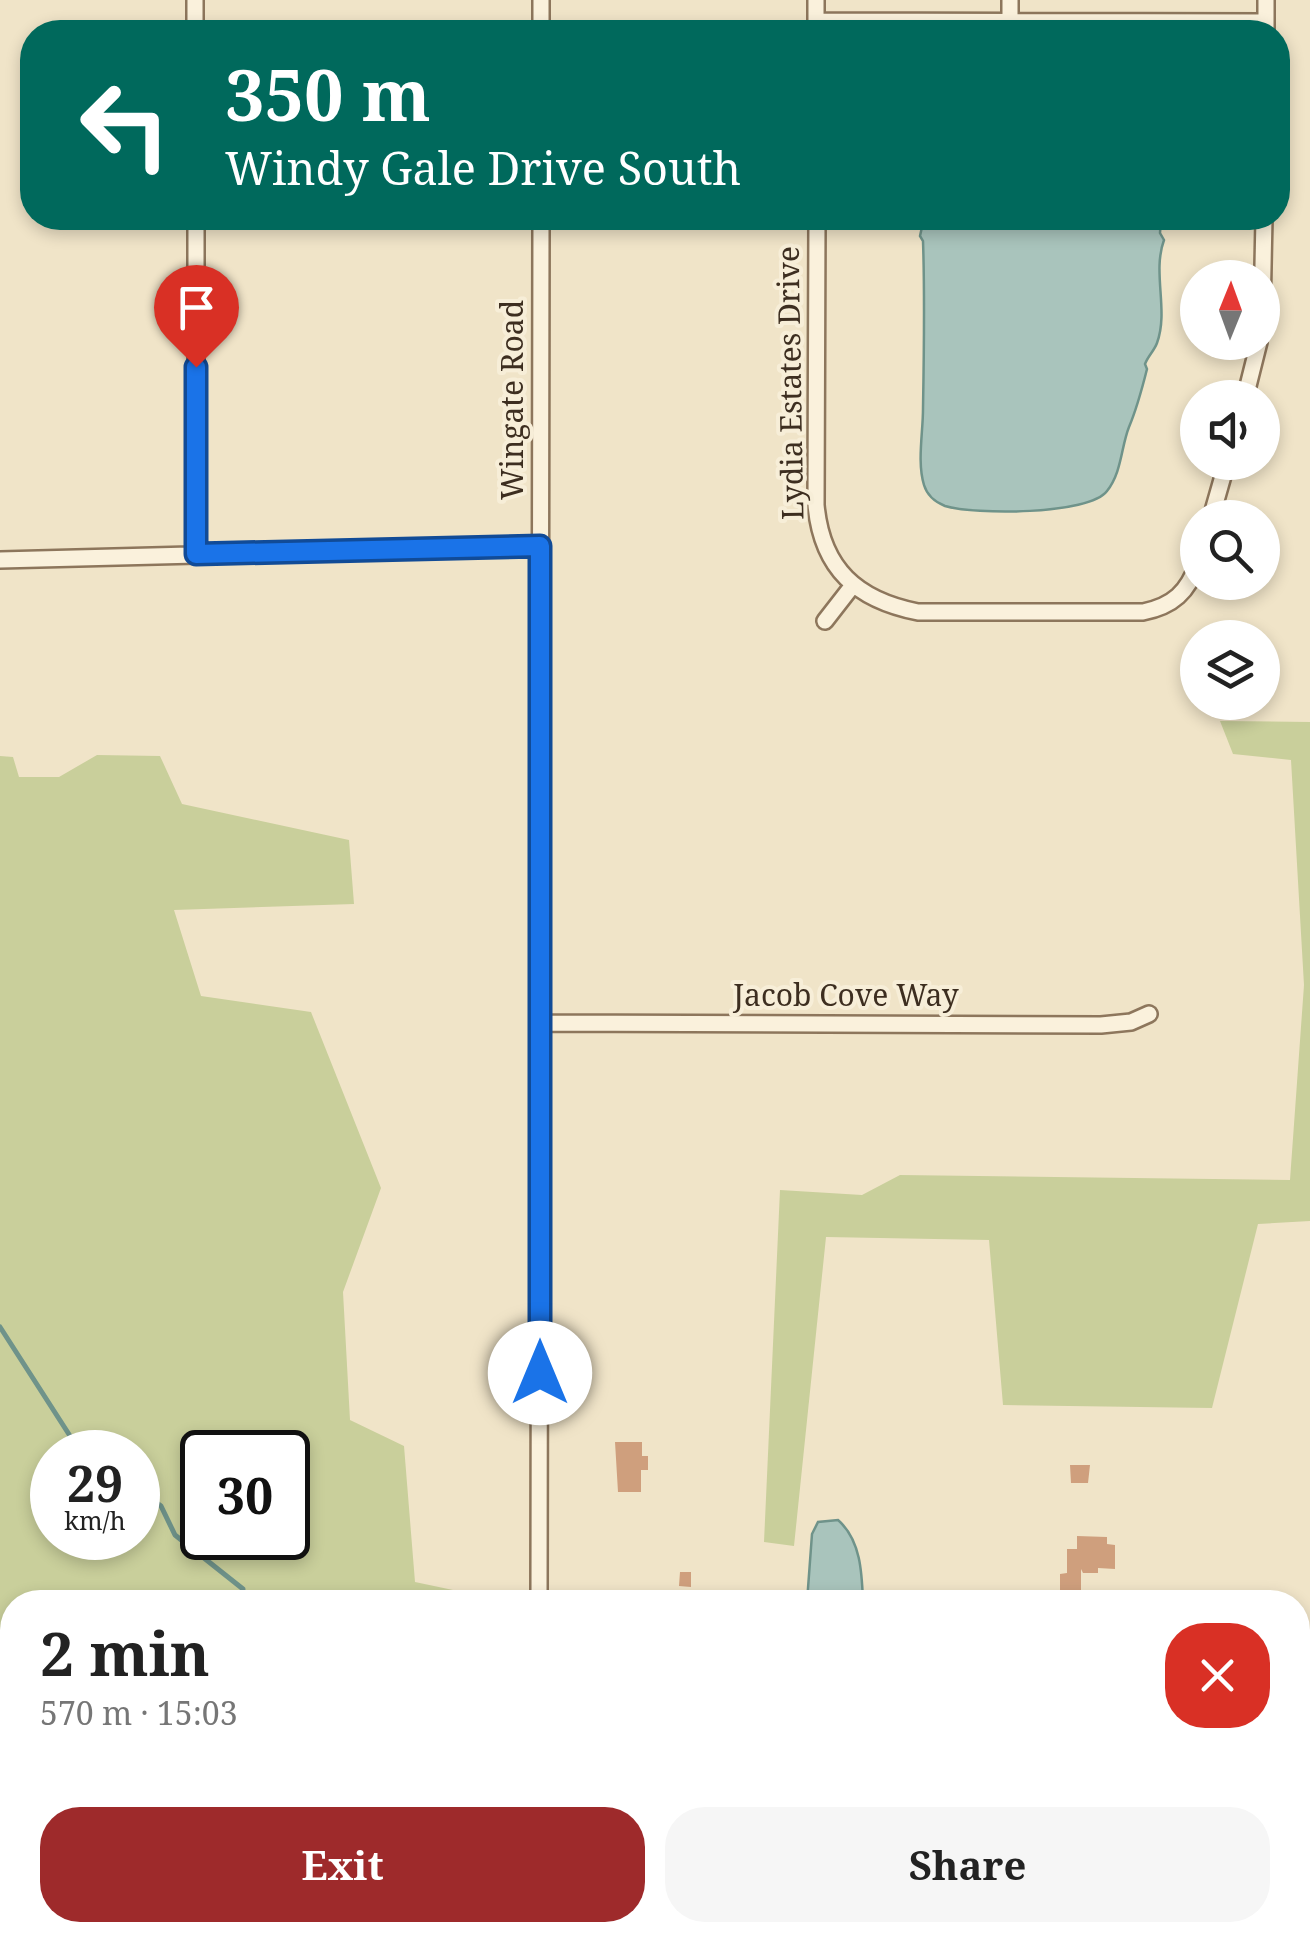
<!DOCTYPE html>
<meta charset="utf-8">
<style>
body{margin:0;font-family:"Noto Serif",serif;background:#f6f6f6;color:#222;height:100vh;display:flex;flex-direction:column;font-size:38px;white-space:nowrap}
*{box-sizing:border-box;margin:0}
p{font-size:32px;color:#767676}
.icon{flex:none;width:55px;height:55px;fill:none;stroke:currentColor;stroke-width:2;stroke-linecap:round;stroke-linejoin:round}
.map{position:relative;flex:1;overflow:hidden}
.panel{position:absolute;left:0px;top:1590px;width:1310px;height:352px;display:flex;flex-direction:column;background:#fff;border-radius:40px 40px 0 0;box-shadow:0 5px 15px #0003}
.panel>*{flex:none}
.guide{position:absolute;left:20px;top:20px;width:1270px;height:210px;border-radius:40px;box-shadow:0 5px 15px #0003;background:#00695c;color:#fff;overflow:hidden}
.needle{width:65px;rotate:1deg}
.fabs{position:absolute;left:1180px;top:260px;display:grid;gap:20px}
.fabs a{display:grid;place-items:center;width:100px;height:100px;border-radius:50%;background:#fff;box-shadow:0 5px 15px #0003;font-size:50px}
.speed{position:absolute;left:30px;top:1430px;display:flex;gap:20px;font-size:50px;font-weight:700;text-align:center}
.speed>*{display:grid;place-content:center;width:130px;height:130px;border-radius:50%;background:#fff;box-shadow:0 5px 15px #0003;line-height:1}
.speed small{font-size:25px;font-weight:400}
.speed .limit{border:5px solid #111;border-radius:15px;background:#fff;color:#111}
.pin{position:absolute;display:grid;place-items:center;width:85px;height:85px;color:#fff;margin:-102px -42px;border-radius:50% 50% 50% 0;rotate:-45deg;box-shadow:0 0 10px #0007}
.pin .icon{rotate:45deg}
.me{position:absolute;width:110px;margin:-55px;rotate:0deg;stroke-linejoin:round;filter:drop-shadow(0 0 8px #0008)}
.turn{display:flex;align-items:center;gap:35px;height:210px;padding:0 40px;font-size:45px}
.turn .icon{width:130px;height:130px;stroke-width:2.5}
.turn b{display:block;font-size:70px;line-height:85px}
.round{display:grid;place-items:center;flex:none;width:105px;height:105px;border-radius:40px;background:#f6f6f6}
.overview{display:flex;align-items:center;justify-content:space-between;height:170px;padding:0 40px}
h1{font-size:60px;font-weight:700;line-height:75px}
.primary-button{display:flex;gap:20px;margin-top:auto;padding:20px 40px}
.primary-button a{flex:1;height:115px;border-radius:40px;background:#9e2a2b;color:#fff;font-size:40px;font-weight:700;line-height:115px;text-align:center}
.primary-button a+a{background:#f6f6f6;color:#222}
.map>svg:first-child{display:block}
.green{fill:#c9cf9b;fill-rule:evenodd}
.water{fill:#a9c4bc;stroke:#6f938a;stroke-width:2.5}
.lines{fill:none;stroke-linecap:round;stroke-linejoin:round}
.stream{stroke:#6f938a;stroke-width:5}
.building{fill:#cf9f7d}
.street-casing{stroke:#8d765c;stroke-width:20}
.secondary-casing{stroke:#6f573f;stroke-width:25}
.street{stroke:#faf1dc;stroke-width:15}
.secondary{stroke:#faf1dc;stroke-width:20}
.route-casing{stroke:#114b97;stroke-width:25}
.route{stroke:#1a73e8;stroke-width:18}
.labels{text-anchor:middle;stroke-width:8;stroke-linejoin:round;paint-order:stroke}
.street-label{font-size:30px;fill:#3d2e20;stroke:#f7eed8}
</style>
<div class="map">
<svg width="1310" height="1942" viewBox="0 0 1310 1942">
<rect width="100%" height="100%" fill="#f0e4c8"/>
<!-- green -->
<path class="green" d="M1220 721 1310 722V1221L1258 1224 1212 1408 1003 1405 989 1240 826 1237 794 1546 764 1542 780 1190 862 1195 900 1175 1290 1180 1304 985 1291 760 1233 754Z
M97 755 160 756 182 804 349 840 354 904 174 910 201 996 311 1012 381 1188 343 1292 350 1420 404 1446 415 1582 510 1602H12V1669L0 1668V756L13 757 19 777H59ZM52 1452H138V1538H52ZM202 1452H288V1538H202Z
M82 1930H392L389 1942H82Z
M454 1930H598L613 1942H462Z
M628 1930H848V1942H646Z
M1048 1930H1221L1218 1942H1046Z"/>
<!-- water -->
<path class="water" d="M924 218H1161L1160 233 1164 240C1152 273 1169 310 1157 343 1154 351 1148 356 1145 364L1147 369C1142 389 1137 408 1129 427 1121 447 1122 472 1107 491 1089 515 974 515 945 506 935 502 927 495 924 485 917 462 923 433 923 409 924 353 925 298 923 241L920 236Z
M838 1520C861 1540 862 1574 863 1602H807L812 1534 818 1522Z"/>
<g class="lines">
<!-- stream -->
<path class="stream" d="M0 1327 72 1439 90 1452
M138 1489 161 1506 175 1535 243 1589 242 1602"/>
</g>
<!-- building -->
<path class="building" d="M615 1442H642V1456H648V1470H641V1492H618Z
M1070 1465H1090L1088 1483H1071Z
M1077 1536 1107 1537V1544L1115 1545V1569L1098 1568V1573H1083L1081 1569V1593H1060V1574L1067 1573V1549H1077Z
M680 1572H691V1587L679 1586Z"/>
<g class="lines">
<!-- street casing -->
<g class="street-casing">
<path id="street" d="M195 0V32
M1010 0V22
M816 21 1266 22
M541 32V0
M816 32V0
M1266 32V0
M196 218V554
M817 218 816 505C822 569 857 600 918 612H1143C1173 606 1188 592 1198 563
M1262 314 1264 218
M1245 398 1259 342
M1211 518 1227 462
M0 560 541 546
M825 621 853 585
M540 1023 1101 1025 1131 1022 1149 1014
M539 1602 541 218
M58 1942V1930"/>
</g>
<!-- secondary casing -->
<g class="secondary-casing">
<path id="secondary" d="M0 1695H12
M1298 1695H1310"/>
</g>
<!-- street -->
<use href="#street" class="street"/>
<!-- secondary -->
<use href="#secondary" class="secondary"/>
</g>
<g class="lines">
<!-- route casing -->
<g class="route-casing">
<path id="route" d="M196 367V554L540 546V1373"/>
</g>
<!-- route -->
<use href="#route" class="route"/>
</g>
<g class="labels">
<!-- street labels -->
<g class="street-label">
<text transform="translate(791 383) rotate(-91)" y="10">Lydia Estates Drive</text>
<text transform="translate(513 400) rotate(-90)" y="10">Wingate Road</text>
<text x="846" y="1006">Jacob Cove Way</text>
</g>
</g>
</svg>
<div class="fabs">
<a><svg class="needle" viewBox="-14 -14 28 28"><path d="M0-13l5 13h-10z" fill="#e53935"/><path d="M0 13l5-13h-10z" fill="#767676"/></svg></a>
<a><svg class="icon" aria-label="sound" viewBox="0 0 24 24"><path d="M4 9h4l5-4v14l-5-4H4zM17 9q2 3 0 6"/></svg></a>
<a><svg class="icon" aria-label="search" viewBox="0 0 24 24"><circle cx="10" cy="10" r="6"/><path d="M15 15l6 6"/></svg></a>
<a><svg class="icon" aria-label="layers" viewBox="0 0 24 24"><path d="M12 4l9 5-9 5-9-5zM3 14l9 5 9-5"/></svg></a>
</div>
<div class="speed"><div>29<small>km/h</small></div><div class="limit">30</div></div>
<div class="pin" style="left:196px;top:367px;background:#d93025"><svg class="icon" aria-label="arrive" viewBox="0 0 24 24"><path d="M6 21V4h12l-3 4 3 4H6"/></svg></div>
<svg class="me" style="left:540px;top:1373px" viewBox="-20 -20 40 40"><circle r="19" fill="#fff"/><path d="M0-13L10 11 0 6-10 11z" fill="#1a73e8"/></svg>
<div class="guide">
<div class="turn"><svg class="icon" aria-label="left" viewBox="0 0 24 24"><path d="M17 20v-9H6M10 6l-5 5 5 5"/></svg><div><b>350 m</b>Windy Gale Drive South</div></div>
</div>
<section class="panel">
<div class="overview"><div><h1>2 min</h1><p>570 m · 15:03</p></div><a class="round" style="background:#d93025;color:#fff"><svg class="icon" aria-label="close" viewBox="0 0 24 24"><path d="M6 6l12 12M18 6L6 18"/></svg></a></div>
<div class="primary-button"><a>Exit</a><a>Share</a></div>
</section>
</div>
